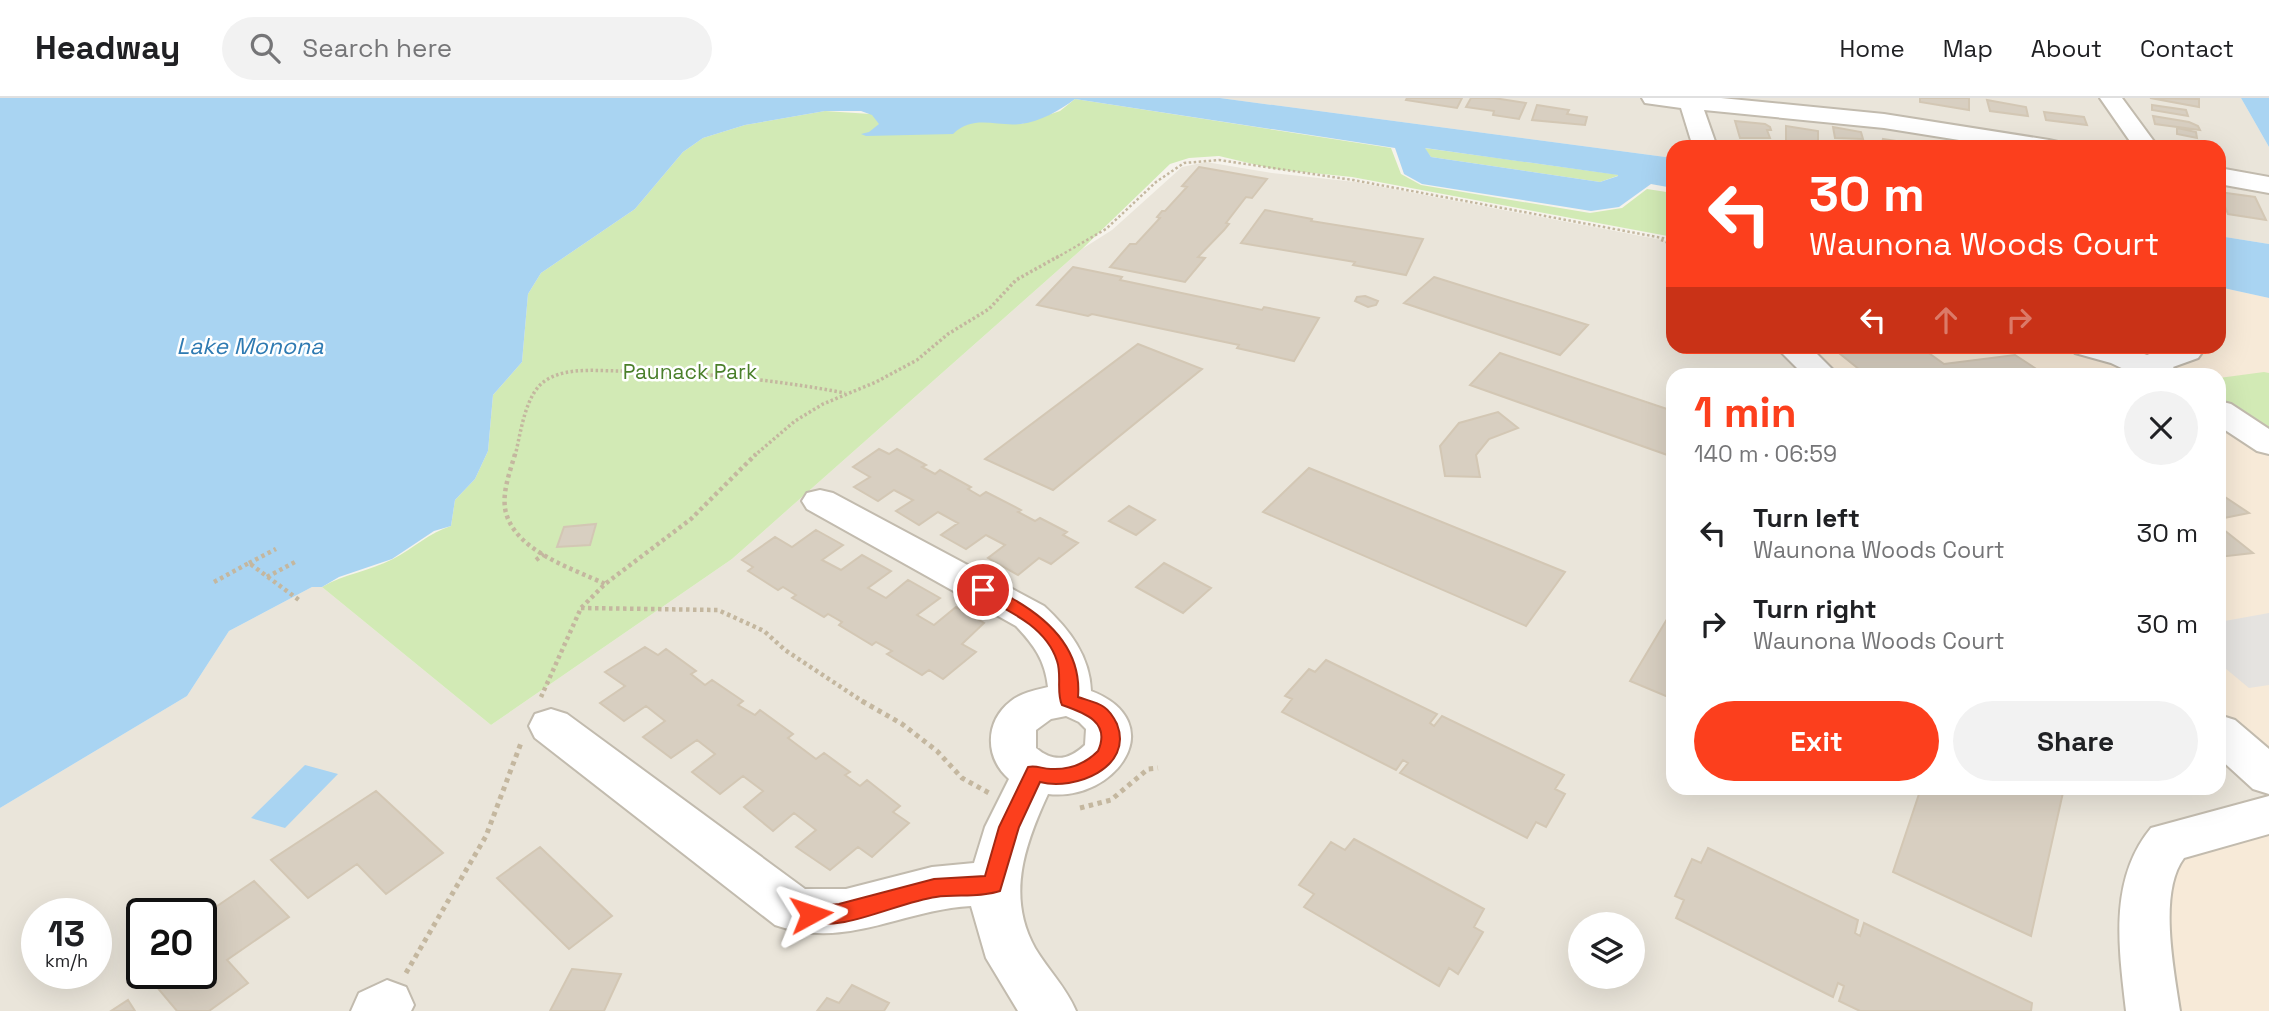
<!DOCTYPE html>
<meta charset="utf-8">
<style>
body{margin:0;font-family:"Space Grotesk",sans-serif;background:#f2f2f2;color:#202124;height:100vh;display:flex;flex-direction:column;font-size:26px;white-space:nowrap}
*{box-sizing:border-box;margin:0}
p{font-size:23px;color:#757577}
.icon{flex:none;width:38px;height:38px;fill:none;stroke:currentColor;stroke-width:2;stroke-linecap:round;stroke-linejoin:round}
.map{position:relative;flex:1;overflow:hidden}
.drawer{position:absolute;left:1666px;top:270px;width:560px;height:427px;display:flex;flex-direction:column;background:#fff;border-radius:21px;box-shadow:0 7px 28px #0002}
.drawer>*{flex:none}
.hud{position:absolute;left:1666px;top:42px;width:560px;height:214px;border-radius:21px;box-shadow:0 7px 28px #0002;background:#fc3f1d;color:#fff;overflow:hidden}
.fabs{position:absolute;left:1568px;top:814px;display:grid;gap:14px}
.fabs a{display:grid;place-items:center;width:77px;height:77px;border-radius:50%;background:#fff;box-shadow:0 7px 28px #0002;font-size:35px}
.speed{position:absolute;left:21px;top:800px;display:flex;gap:14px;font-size:35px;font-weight:700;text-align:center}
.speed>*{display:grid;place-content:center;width:91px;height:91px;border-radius:50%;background:#fff;box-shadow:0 7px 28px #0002;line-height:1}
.speed small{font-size:18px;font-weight:400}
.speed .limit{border:4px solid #111;border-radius:10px;background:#fff;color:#111}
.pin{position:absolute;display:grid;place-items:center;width:60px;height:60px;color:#fff;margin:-30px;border:4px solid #fff;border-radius:50%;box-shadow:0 2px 7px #0007}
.me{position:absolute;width:77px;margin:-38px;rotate:85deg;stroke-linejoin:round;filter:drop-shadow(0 0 5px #0008)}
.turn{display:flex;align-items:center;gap:24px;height:147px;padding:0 28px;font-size:32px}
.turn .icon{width:91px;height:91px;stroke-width:2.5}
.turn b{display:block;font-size:49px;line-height:60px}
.lanes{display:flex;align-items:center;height:66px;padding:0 28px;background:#0003;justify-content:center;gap:35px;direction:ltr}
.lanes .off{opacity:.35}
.round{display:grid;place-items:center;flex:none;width:74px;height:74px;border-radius:37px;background:#f2f2f2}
.summary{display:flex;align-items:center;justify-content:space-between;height:119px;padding:0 28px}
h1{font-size:42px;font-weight:700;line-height:52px;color:#fc3f1d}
.primary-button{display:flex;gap:14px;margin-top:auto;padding:14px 28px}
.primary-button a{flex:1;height:80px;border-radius:42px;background:#fc3f1d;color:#fff;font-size:28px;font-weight:700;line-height:80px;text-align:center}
.primary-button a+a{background:#f2f2f2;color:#202124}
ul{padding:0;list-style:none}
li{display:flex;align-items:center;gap:21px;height:91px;padding:0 28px}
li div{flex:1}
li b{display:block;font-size:26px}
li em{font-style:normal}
header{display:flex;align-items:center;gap:42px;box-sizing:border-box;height:98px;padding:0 35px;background:#fff;border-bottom:2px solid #e0e0e0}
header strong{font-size:33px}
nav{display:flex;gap:38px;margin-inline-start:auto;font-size:24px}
.search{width:490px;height:63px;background:#f2f2f2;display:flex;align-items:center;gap:18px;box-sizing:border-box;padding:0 24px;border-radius:38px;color:#757577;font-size:26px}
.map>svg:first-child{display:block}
.residential{fill:#eae5da;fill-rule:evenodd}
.commercial{fill:#f7ead8}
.green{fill:#d2eab5}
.parking{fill:#e5e3e0}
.water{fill:#a9d4f2;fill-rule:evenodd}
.building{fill:#d8cfc1;stroke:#d3c7b4;stroke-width:2}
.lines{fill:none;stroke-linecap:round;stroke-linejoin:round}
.minor-casing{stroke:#c2bbae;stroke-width:4}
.path-far3{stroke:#c4b79f;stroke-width:2.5;stroke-dasharray:2.5 2.5;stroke-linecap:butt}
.path-far2{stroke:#c4b79f;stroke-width:3.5;stroke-dasharray:2.5 2.5;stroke-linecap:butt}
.path-far1{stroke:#c4b79f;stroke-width:4.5;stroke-dasharray:3.5 3.5;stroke-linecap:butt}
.path{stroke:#c4b79f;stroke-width:5;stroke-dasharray:4.5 4.5;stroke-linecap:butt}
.minor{fill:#fff;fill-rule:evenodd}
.route{fill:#fc3f1d;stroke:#a42913;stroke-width:2}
.labels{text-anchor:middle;stroke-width:5;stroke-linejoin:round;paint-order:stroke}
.park-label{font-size:21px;fill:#4a7f2a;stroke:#fff}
.water-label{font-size:23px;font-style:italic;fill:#2e7ab2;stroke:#fff}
</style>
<header>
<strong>Headway</strong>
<div class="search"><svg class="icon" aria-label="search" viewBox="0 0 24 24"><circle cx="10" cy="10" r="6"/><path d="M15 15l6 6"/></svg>Search here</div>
<nav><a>Home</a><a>Map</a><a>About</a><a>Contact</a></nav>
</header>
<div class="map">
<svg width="2269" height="913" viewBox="0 0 2269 913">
<rect width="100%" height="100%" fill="#f6f3ec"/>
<!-- residential -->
<path class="residential" d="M1220 0H2241L2269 49V146L2219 138V49H1673V60Z
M1206 64 1272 75 1356 84 1673 144V248L1790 249 1821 276H1673V690H2219V634L2269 679V717L2153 913H0V710L187 598 229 533 312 489H322L491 627 732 461 1082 151 1112 132 1182 69ZM37 816H96V875H37ZM142 816H201V875H142ZM1580 826H1633V878H1580Z"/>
<!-- commercial -->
<path class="commercial" d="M2219 189 2269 200V679L2219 634V276H1821L1790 249 2219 248Z
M2269 717V913H2153L2159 752Z"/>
<!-- green -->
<path class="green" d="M1075 1 1391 50 1401 76 1421 87 1590 115 1622 110 1647 91 1673 95V139L1352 79 1274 71 1219 58 1189 60 1170 66 1082 151 732 461 491 627 322 489C344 476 370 473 393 461 414 450 429 435 451 428L455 402 475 381 488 353 493 297 522 264 528 196 541 175 635 111 683 54 703 40 745 27 825 13 1021 26 1060 13Z
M1424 50 1620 77 1600 84 1431 59Z
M2264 274 2269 275V334L2219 302V280Z"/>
<!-- parking -->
<path class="parking" d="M2269 515V587L2249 590 2219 565V524Z"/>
<!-- water -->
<path class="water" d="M0 0H1220L1673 60V90L1651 86 1619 109 1591 113 1422 86 1404 76 1395 50 1075 1C1060 12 1040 24 1021 26 996 29 974 16 953 36L866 38 861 36 869 34 879 26 872 17 861 13H825L745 27 703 40 683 54 635 111 541 175 528 196 522 264 493 297 488 353 475 381 455 402 451 428 434 433 392 461 339 479 322 489H312L229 533 187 598 0 710ZM1425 50 1618 77V78L1600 84 1431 59Z
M2241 0H2269V49Z
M2219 138 2269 146V200L2219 189Z
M305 667 338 676 285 730 251 720Z"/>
<!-- building -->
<path class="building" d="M1407 0H1462L1457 10 1406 2Z
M1471 0H1494L1526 5 1519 21 1493 17 1494 13 1466 9Z
M1920 0H1969V12L1920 4Z
M2150 0 2199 1V9Z
M1987 2 2026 9 2028 18 1990 13Z
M1537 7 1569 12 1567 16 1587 19 1585 27 1532 22Z
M2152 7 2186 12 2188 18 2152 12Z
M2044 14 2084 19 2087 27 2046 22Z
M2153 18 2189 24 2198 28 2200 32 2155 26Z
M1735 23 1765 26 1770 29 1771 32H1767L1770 40H1740Z
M1786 28 1818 33V47L1810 49 1786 46Z
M1833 29 1861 34 1863 41 1835 40Z
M2177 30 2196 34 2197 40 2177 36Z
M1883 41 1909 45 1910 49H1881Z
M1199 69 1267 81 1252 100 1246 99 1226 125 1229 126 1224 132 1198 159 1205 160 1185 184 1110 169 1130 146H1136L1160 120 1157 119 1162 113H1165L1187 89 1182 88Z
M2219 94 2255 99 2266 122 2228 116Z
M1265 112 1312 121 1311 123 1423 141 1406 177 1353 167 1355 164 1241 145Z
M1073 169 1122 179 1120 182 1262 212 1264 209 1319 220 1294 263 1237 250 1239 247 1092 216 1088 218 1037 207Z
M1434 179 1588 227 1560 257 1404 205Z
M1365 198 1378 203 1376 207 1368 209 1355 203 1357 199Z
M1138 246 1202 271 1053 392 985 361Z
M1875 248H1919L1944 266 2015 257 2041 274 2065 271 2073 276H1865L1839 255Z
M1500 255 1673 313V359L1470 287Z
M1498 314 1518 330 1489 341 1476 357 1480 379 1445 378 1440 348 1459 325Z
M879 351 889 356 897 351 926 367 922 369 935 376 940 372 971 389 968 391 980 398 986 394 1021 412 1018 414 1035 423 1040 420 1067 434 1063 437 1078 445 1051 466 1039 460 1018 477 988 460 1005 447 986 437 966 451 941 437 958 425 938 414 919 427 896 413 913 402 894 392 878 403 854 389 870 379 853 369Z
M1309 370 1565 474 1526 528 1263 414Z
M2219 395 2249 415 2219 421Z
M1129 408 1155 422 1136 437 1109 423Z
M596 426 590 447 557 449 564 429Z
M2219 428 2253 455 2219 459Z
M816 432 843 447 822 462 841 472 862 457 891 473 868 490 886 500 908 482 940 500 917 517 934 527 956 509 984 525 962 546 976 554 943 581 929 572 922 577 887 556 892 553 876 544 872 547 839 527 842 524 828 516 824 519 792 500 796 497 783 489 778 492 748 473 753 469 742 462 775 439 792 449Z
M1164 465 1211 490 1183 515 1136 489Z
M1673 511V601L1630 583Z
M645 549 658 557 666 551 696 573 691 576 705 587 712 582 743 603 738 607 755 617 760 612 793 636 788 640 816 661 824 655 850 674 845 677 860 688 867 682 900 708 893 714 909 725 872 759 858 749 830 772 796 749 816 732 794 715 773 733 744 709 763 693 743 678 720 696 692 674 715 656 697 642 671 660 643 639 665 623 646 608 624 623 600 605 625 588 605 574Z
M1326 562 1437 616 1430 625 1434 628 1442 618 1564 677 1555 691 1565 696 1546 729 1536 724 1527 740 1400 675 1408 665 1403 662 1396 672 1282 614 1292 601 1285 598 1309 571 1315 574Z
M1921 690H2064L2031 838 1893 774Z
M376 693 443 755 386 796 357 766 308 800 271 762Z
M1354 741 1484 811 1474 829 1483 834 1458 876 1449 870 1439 888 1304 809 1314 796 1299 787 1331 744 1345 752Z
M540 749 612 818 569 851 497 780Z
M1708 750 1858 822 1855 835 1860 838 1864 825 2032 905 2031 913H1860L1839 903 1844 888 1838 885 1833 899 1676 820 1684 802 1675 798 1692 761 1701 765Z
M254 783 289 819 227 862 248 885 209 913H177L145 875H201V819Z
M572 871 621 876 604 913H550Z
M852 887 889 905 884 913H817L827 900 839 905Z
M128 902 135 913H111Z"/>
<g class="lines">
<!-- minor casing -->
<g class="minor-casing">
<path id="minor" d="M1642 0H1721L1884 16 2049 42 2058 44 2061 49H2003L1884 30 1704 12 1717 49H1693L1681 10 1645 5Z
M2100 0H2122L2158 49H2134Z
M2219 70 2269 79V95L2219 86Z
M1775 248H1809L1837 276H1803Z
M2071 248H2123L2147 257 2170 248H2202L2203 253 2198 260 2173 269 2178 276H2134L2111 265 2075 255Z
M2219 303 2231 306 2269 331V356L2257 353 2219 328Z
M820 392 833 395 1044 508C1069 531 1090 558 1091 593 1172 624 1116 704 1048 696 1025 746 1006 798 1035 850 1048 872 1066 889 1076 913H1018L986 860 971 808C900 812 847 852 775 827L535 640 529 628 535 616 551 611 567 616 805 791H846L932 769 974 765 985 729 1009 681C984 659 985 623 1011 603 1021 595 1035 592 1048 589 1045 562 1034 547 1016 528L807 411 802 403 807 395ZM1066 618 1079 624 1086 631 1085 647C1069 662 1054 665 1036 650V632L1051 621Z
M2219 617 2235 622 2269 651V696L2253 691 2219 660Z
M2269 698V736L2184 760C2158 794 2174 872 2180 913H2126C2119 851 2108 782 2151 730Z
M387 882 406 889 414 907 411 913H351L359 895Z"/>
</g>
<!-- path-far3 -->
<path class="path-far3" d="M1661 142 1673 147
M1056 160 1106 131 1156 84 1184 65 1219 62 1353 82 1673 142"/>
<!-- path-far2 -->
<path class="path-far2" d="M515 358C521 335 525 293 548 281 569 269 598 273 622 273 697 274 771 281 845 295
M754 358 795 323 823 306 876 284 917 262 948 236 989 211 1016 182 1059 158"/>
<!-- path-far1 -->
<path class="path-far1" d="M515 356C510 374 501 396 506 415 517 454 572 470 605 486
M536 462 544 456
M249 465 276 451
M267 479 295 464
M214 484 249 465 299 502
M581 510 718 512 764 533 785 552 865 605
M541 599 581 510 605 486 691 421 756 356"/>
<!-- path -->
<path class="path" d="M862 603 902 626 937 653 962 680 989 695
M1080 710 1111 702 1148 671 1158 670
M406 875 486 738 521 645"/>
<!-- minor -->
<use href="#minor" class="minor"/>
</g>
<!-- route -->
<path class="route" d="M983 487C994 489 1003 496 1013 501 1050 522 1082 552 1078 599 1086 602 1097 604 1104 609 1110 613 1114 620 1117 626 1134 670 1074 693 1040 684L1019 729 1000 793C980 800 957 796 936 799 898 804 840 836 804 823L801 816 804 810 839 806 934 781 985 778 999 729 1028 669C1037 667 1042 671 1051 671 1070 672 1085 666 1098 653 1111 624 1085 615 1062 607 1056 595 1062 577 1057 563 1046 528 1007 512 977 496L975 492 977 488Z"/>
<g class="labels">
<!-- park labels -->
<g class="park-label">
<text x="690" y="281">Paunack Park</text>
</g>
<!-- water labels -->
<g class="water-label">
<text x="250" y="256">Lake Monona</text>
</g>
</g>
</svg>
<div class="fabs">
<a><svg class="icon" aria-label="layers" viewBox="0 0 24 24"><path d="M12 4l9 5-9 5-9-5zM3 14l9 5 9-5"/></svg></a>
</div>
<div class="speed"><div>13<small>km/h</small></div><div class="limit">20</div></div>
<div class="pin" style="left:983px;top:492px;background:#d93025"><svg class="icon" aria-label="arrive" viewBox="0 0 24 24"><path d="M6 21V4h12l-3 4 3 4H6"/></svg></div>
<svg class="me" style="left:811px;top:816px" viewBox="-20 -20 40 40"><path d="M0-17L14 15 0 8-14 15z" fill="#fc3f1d" stroke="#fff" stroke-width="4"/></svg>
<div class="hud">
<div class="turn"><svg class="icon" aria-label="left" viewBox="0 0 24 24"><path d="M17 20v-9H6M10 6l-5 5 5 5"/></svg><div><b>30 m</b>Waunona Woods Court</div></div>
<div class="lanes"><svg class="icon" aria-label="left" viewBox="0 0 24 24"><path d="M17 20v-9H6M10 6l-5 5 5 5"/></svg><svg class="icon off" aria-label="ahead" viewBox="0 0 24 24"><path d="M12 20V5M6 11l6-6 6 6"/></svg><svg class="icon off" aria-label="right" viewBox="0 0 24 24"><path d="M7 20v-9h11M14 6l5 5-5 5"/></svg></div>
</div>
<section class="drawer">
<div class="summary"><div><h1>1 min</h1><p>140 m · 06:59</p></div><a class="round"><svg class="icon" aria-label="close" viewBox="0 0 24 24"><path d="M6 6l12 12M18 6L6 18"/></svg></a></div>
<ul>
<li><svg class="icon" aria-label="left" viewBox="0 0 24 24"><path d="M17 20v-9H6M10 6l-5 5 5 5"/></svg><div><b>Turn left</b><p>Waunona Woods Court</p></div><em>30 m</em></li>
<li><svg class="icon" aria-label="right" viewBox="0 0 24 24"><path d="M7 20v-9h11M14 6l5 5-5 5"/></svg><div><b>Turn right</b><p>Waunona Woods Court</p></div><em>30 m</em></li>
</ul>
<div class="primary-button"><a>Exit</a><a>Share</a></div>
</section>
</div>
